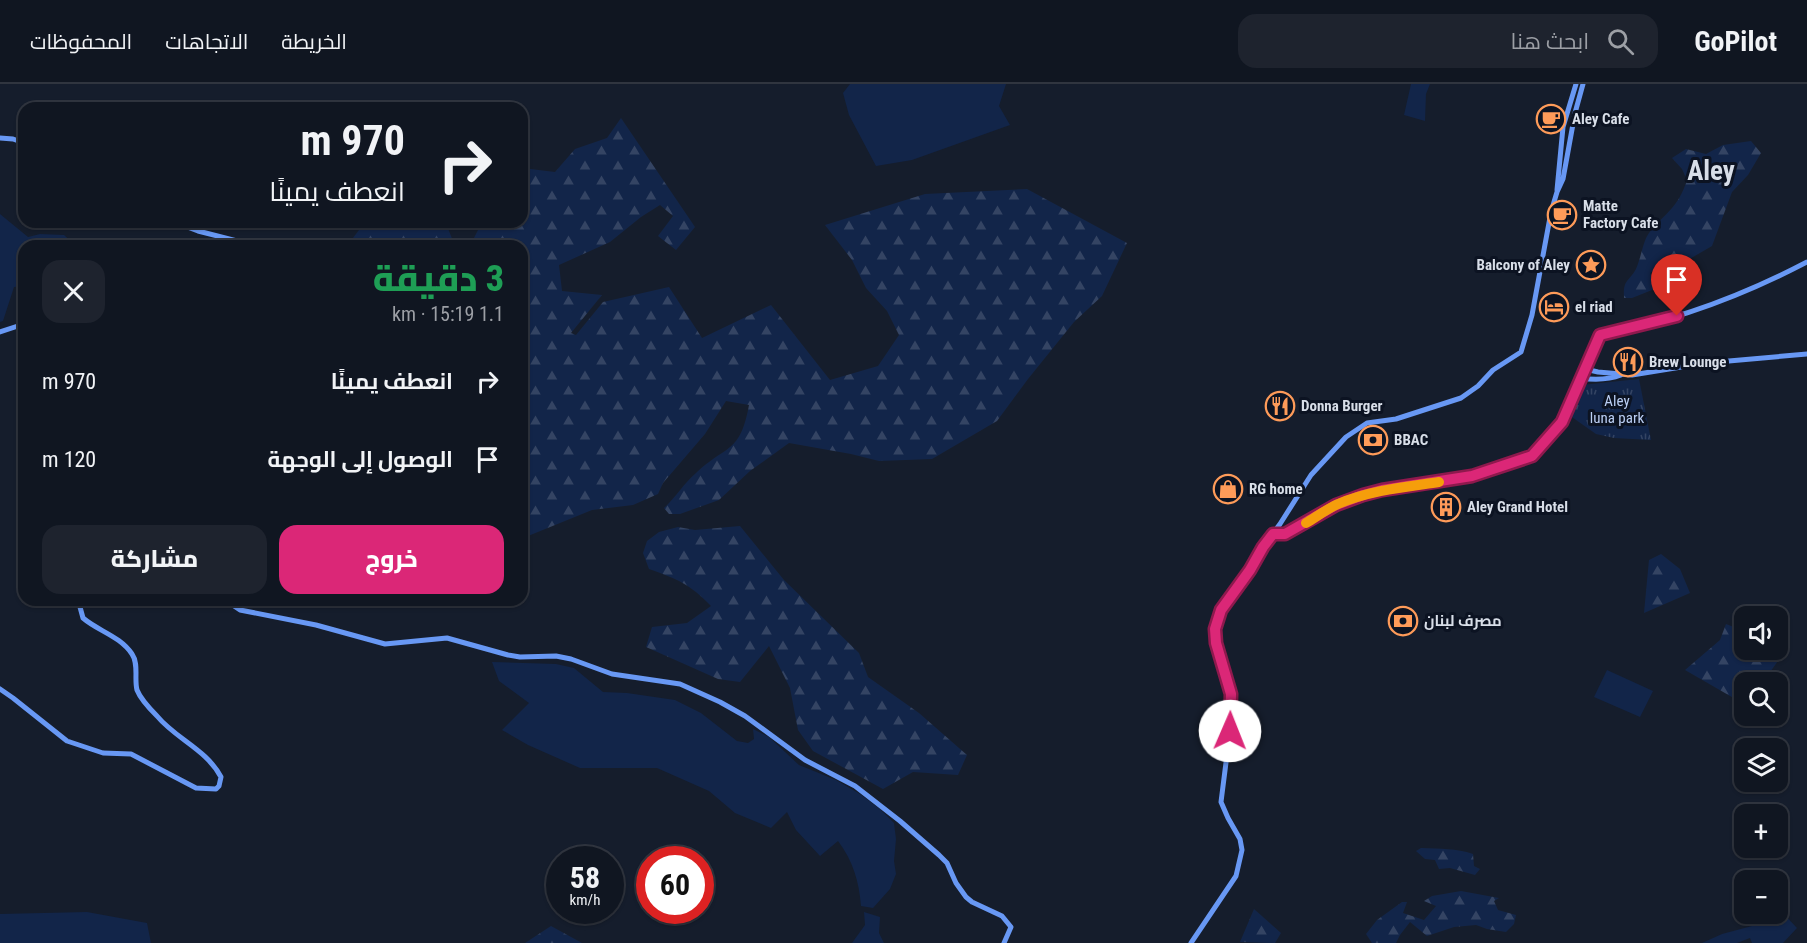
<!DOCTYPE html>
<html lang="ar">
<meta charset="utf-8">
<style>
body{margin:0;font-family:"Roboto Condensed",Cairo,sans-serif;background:#1e232e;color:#f1f3f6;direction:rtl;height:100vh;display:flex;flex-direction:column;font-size:22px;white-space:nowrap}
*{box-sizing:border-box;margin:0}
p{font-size:20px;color:#9c9fa5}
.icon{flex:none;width:33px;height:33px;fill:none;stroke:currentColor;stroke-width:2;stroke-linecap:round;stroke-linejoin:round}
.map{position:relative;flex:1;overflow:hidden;direction:ltr}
.side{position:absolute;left:18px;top:156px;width:510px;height:366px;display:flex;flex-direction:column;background:#101621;border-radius:18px;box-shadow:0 2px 4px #0004,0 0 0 2px #30353f;direction:rtl}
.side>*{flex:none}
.top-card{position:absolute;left:18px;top:18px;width:510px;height:126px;border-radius:18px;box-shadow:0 2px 4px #0004,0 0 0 2px #30353f;direction:rtl;background:#101621;color:#f1f3f6;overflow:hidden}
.fabs{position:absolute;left:1734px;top:522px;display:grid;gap:12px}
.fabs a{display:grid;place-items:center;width:54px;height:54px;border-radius:12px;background:#101621;box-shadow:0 2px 4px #0004,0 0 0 2px #30353f;font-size:30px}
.speed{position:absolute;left:546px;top:762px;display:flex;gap:12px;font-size:30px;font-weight:700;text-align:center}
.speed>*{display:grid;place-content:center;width:78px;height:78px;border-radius:50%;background:#101621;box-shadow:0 2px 4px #0004,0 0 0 2px #30353f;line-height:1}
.speed small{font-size:15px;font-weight:400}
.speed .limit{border:9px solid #d22;background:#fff;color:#111}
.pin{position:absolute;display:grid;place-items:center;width:51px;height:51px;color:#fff;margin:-62px -26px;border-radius:50% 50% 50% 0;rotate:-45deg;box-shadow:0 0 6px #0007}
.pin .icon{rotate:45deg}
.me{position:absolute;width:66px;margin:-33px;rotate:1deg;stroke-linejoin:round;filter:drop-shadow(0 0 4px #0008)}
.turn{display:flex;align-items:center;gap:21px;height:126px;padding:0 24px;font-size:27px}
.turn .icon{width:78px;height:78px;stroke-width:2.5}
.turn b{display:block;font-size:42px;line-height:51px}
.round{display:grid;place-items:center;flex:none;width:63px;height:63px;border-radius:18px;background:#1e232e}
.overview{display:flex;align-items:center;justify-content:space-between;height:102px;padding:0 24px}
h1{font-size:36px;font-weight:800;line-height:45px;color:#1e9e55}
.action{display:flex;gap:12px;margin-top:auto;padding:12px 24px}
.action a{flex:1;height:69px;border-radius:18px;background:#db2777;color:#fff;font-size:24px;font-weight:800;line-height:69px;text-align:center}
.action a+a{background:#1e232e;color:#f1f3f6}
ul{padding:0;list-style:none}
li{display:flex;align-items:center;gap:18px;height:78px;padding:0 24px}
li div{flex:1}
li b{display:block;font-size:22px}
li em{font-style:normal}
header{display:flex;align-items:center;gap:36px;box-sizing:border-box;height:84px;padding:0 30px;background:#101621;border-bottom:2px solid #30353f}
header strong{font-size:28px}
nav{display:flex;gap:33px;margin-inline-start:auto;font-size:21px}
.search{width:420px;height:54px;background:#1e232e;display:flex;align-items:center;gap:15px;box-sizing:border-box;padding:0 21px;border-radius:18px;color:#9c9fa5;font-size:22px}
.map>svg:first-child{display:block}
.green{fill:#122549}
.forest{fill:url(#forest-firs)}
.park{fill:url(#park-tufts)}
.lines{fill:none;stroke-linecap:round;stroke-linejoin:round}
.major{stroke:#6898f4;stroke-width:5}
.route-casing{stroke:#8e194d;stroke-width:15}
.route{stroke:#db2777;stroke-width:10}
.slow{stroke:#f59e0b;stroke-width:10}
.labels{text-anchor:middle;stroke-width:6;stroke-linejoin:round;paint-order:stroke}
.poi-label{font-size:15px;font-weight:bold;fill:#d8dee8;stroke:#0c1322;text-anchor:start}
.park-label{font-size:15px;fill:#bbcff4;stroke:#0c1322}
.town-label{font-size:27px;font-weight:bold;fill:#d8dee8;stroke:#0c1322}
</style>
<header>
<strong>GoPilot</strong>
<div class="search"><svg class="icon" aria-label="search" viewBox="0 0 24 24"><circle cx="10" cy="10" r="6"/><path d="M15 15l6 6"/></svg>ابحث هنا</div>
<nav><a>الخريطة</a><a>الاتجاهات</a><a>المحفوظات</a></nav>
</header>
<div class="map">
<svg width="1807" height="859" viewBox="0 0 1807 859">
<defs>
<pattern id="forest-firs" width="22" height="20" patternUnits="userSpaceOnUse" patternTransform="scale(1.5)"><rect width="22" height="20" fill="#122549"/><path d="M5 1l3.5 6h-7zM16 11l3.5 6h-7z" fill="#344463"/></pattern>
<pattern id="park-tufts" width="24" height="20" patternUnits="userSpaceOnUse" patternTransform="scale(1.5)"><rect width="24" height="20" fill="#122549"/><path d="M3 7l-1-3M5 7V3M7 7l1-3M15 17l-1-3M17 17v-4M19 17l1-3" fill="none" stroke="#344463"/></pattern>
</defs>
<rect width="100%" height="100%" fill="#151d2c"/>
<!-- green -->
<path class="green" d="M850 0H1006L999 22 1010 41 912 76 876 82 849 31 843 9Z
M1411 0H1430L1426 10 1425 37 1404 31Z
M0 130 28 153 40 150 64 151 76 162H24V202L14 203 3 237 0 238Z
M492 578 556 580 574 584 603 608 627 609 675 616 701 629 737 657 748 659 754 655 753 645 769 653 799 681 836 696 860 710 880 725 894 739 896 755 894 777 896 790 890 805 873 824 861 822C859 797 853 777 838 757L820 772 796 746 787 728 771 744 735 729 709 707 657 684H580L528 661 502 646 529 619 499 597Z
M1607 586 1653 607 1640 633 1594 613Z
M87 828 147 839 151 859H0V830Z
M864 828 880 833 879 849 884 859H852L865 841Z
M1782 828 1797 844 1783 859H1752L1750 854 1737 859H1702L1722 850 1752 842Z"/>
<!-- forest -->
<path class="forest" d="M621 34 695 143 676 166 658 152 673 132 660 121 641 133 610 158 559 181 562 207 602 211 571 249 576 251 603 218 669 203 702 254 771 221 830 296 878 282 899 251 887 227 866 204 852 176 825 141 925 110 1027 105 1127 159 1102 212 1074 238 1028 295 997 337 932 375 879 377 851 370 789 359 750 387 719 416 680 430H669L664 424C676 413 684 399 696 389 727 360 740 370 749 321L726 317 705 350 663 399 658 410 633 421 592 426 528 452 522 448V162H470L482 138H522V84L555 88 575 65 607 54Z
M1751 57 1761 69 1748 91 1732 108 1712 162 1674 184 1662 183 1650 189 1657 204 1632 214H1624C1623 195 1628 199 1636 185 1641 174 1643 157 1649 149 1666 128 1678 124 1687 96L1682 85 1672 74 1686 65 1706 70 1723 61Z
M365 138H440L447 142 455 162H347Z
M740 442 784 496 859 569 868 593 919 629 967 671 958 691 913 688 883 705 813 667 798 646 790 604 769 562 740 598 718 595 646 563 652 543 687 539 711 522C690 500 677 495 649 485L643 469 647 457 659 448 678 443 695 446Z
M1661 470 1680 485 1690 509 1644 529 1649 476Z
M1726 540 1744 547V566H1775L1780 574 1763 598H1744V620L1685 586 1720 556Z
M1421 764C1440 765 1456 764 1473 770L1474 782 1480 785 1475 791 1450 784 1439 785 1435 776 1425 775 1416 767Z
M1461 807 1499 814 1494 817 1498 826 1516 831 1514 840 1506 848 1487 845 1476 841 1454 843 1427 852 1410 838 1400 851 1396 859H1372L1366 850 1377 836 1402 818H1407L1403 829 1424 836 1436 822 1424 817 1432 812Z
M1254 825 1281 849 1275 859 1240 858Z
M551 842 582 859H525Z"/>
<!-- park -->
<path class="park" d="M1639 295 1651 356 1614 354 1596 350 1569 331 1582 301Z"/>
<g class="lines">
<!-- major -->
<path class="major" d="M0 54 13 55 24 59
M1557 106 1563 43 1576 0
M174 138 198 147 257 162
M0 248 24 240
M1585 285 1598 288 1632 291 1706 279 1807 270
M1580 294C1594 296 1608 296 1621 291
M1273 450 1285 449 1336 421 1363 411 1382 406 1472 392 1532 372 1562 338 1600 251C1672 238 1742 212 1807 178
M225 516 240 526 316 541 385 560 447 554 508 571 520 573 556 572 571 575 612 590 680 600 720 618 745 632 805 676 855 702 900 737 939 771 947 779 956 799 966 813 972 818 1002 832 1011 843 1004 859
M0 605 13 614 67 657 103 669 131 670 196 704 216 705 219 702 221 693C207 666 176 655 157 632 150 625 141 616 137 606 134 595 139 580 132 570 120 552 98 547 83 534L80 523 81 516
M1191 859 1236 792 1242 766 1240 755 1228 734 1221 718 1230 647 1231 610 1216 559 1215 545 1221 526 1250 486 1263 463 1280 440 1311 391 1346 353 1367 339 1396 335 1461 314 1478 302 1493 286 1521 268 1532 231 1551 128 1557 108 1563 95 1575 29 1583 0"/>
</g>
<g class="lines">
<!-- route casing -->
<g class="route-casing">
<path id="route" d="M1230 647 1231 610 1216 559 1215 545 1221 526 1250 486 1263 463 1273 450H1285L1336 421 1363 411 1382 406 1472 392 1532 372 1562 338 1600 251 1677 232"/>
</g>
<!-- route -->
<use href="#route" class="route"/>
<!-- slow -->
<path class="slow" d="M1306 439C1316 433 1327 425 1338 420 1371 406 1405 403 1439 398"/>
</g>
<!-- icons -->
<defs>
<g id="cafe-ring" transform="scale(1.5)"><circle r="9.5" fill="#0c1322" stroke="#fe9b59" stroke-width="1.5"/><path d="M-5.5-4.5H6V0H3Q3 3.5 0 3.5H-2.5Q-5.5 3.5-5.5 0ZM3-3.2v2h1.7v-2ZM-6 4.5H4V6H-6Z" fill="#fe9b59"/></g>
<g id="sight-ring" transform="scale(1.5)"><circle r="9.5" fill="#0c1322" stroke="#fe9b59" stroke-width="1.5"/><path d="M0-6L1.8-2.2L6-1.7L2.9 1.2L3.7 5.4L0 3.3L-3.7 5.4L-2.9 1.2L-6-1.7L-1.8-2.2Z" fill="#fe9b59"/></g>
<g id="hotel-ring" transform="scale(1.5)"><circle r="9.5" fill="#0c1322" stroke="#fe9b59" stroke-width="1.5"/><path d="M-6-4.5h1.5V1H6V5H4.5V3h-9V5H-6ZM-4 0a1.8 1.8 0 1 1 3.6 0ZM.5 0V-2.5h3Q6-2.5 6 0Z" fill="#fe9b59"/></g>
<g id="restaurant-ring" transform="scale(1.5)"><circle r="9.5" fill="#0c1322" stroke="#fe9b59" stroke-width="1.5"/><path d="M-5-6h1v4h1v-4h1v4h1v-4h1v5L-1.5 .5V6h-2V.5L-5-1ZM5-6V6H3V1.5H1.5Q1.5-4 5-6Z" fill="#fe9b59"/></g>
<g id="bank-ring" transform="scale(1.5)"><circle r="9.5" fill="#0c1322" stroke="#fe9b59" stroke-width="1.5"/><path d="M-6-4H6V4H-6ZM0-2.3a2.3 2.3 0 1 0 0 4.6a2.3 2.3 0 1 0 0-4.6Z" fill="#fe9b59"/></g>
<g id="shop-ring" transform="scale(1.5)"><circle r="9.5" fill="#0c1322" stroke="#fe9b59" stroke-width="1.5"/><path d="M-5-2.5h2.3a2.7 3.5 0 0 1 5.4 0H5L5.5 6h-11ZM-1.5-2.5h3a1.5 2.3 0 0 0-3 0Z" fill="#fe9b59"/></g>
<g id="building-ring" transform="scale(1.5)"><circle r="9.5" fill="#0c1322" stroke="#fe9b59" stroke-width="1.5"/><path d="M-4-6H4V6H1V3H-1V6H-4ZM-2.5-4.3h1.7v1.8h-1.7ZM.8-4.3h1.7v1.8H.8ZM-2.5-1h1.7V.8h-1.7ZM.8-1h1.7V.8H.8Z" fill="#fe9b59"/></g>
</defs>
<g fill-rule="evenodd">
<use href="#cafe-ring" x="1551" y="35"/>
<use href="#cafe-ring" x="1562" y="131"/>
<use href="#sight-ring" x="1591" y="181"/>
<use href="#hotel-ring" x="1554" y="223"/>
<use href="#restaurant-ring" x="1628" y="278"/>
<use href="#restaurant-ring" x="1280" y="322"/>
<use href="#bank-ring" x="1373" y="356"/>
<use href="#shop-ring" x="1228" y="405"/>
<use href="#building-ring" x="1446" y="423"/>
<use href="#bank-ring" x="1403" y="537"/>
</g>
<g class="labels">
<!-- poi labels -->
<g class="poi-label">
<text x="1572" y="40">Aley Cafe</text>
<text x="1583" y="127">Matte<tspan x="1583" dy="17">Factory Cafe</tspan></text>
<text x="1570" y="186" text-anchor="end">Balcony of Aley</text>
<text x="1575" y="228">el riad</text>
<text x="1649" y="283">Brew Lounge</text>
<text x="1301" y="327">Donna Burger</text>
<text x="1394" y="361">BBAC</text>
<text x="1249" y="410">RG home</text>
<text x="1467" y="428">Aley Grand Hotel</text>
<text x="1424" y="542">مصرف لبنان</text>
</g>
<!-- park labels -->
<g class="park-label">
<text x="1617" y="322">Aley<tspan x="1617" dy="17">luna park</tspan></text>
</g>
<!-- town labels -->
<g class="town-label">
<text x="1711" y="96">Aley</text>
</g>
</g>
</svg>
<div class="fabs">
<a><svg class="icon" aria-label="sound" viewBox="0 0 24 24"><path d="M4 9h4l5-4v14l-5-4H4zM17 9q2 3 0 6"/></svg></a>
<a><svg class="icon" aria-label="search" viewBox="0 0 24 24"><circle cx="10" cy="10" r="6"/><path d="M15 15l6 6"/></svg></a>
<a><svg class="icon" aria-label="layers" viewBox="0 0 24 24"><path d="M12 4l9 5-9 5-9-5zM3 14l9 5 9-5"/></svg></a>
<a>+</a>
<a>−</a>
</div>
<div class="speed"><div>58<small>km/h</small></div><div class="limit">60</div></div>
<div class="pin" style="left:1677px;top:232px;background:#d93025"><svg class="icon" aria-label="arrive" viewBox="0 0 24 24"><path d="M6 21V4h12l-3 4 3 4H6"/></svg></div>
<svg class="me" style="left:1230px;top:647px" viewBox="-20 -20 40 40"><circle r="19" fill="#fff"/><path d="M0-13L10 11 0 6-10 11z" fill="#db2777"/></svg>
<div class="top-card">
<div class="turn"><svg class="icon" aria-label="right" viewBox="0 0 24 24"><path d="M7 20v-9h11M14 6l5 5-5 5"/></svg><div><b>970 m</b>انعطف يمينًا</div></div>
</div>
<section class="side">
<div class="overview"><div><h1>3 دقيقة</h1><p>1.1 km · 15:19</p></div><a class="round"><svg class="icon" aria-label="close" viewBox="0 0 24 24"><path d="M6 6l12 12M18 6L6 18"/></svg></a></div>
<ul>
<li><svg class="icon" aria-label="right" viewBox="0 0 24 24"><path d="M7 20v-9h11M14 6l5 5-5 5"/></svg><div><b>انعطف يمينًا</b></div><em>970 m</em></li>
<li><svg class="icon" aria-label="arrive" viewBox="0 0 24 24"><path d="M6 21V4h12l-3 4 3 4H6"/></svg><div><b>الوصول إلى الوجهة</b></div><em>120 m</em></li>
</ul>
<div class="action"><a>خروج</a><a>مشاركة</a></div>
</section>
</div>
